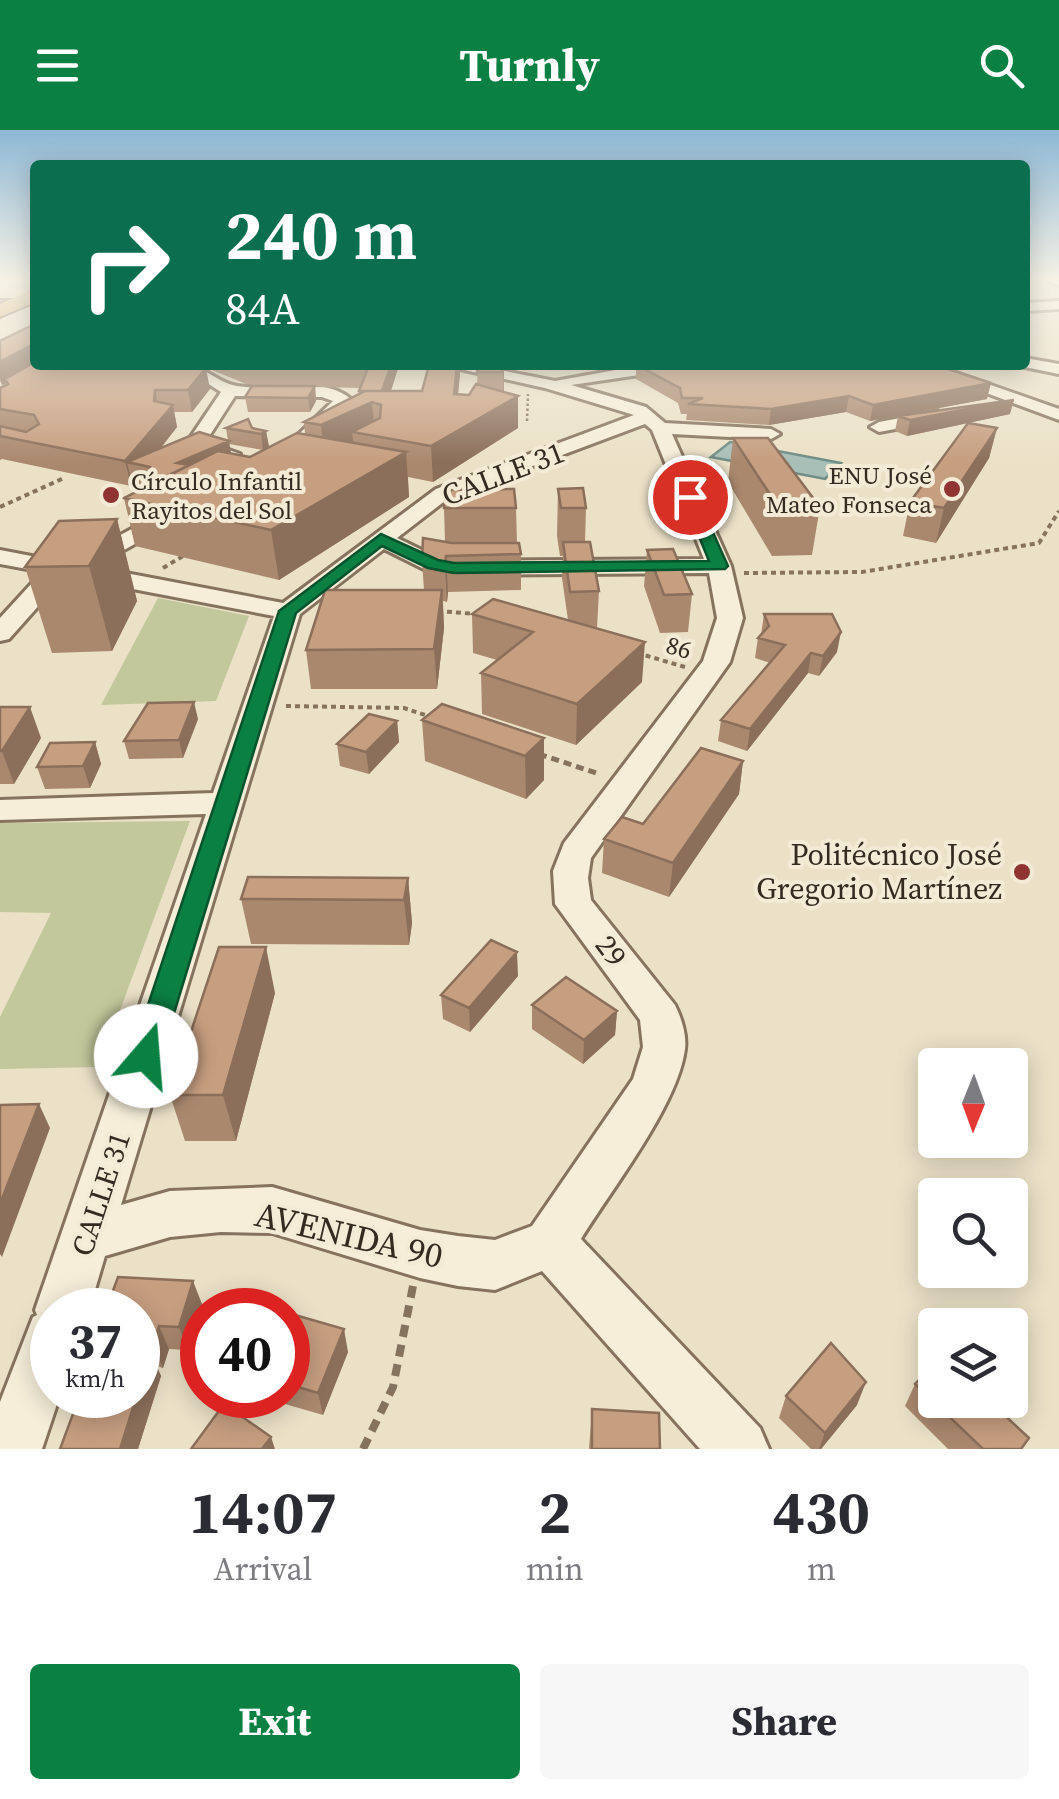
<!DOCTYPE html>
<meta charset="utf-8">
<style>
body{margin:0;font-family:"Source Serif 4",serif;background:#f7f7f7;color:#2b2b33;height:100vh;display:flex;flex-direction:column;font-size:38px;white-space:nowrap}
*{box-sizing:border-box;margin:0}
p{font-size:32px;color:#7c7c81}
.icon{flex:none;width:55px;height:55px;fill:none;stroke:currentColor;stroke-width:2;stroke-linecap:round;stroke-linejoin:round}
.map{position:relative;height:1319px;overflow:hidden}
.details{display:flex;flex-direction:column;background:#fff;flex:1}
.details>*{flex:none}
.top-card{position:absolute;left:30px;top:30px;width:1000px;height:210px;border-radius:10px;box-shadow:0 5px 25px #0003;background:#0b6e4f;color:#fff;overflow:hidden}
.needle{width:65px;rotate:181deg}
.tools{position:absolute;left:918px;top:918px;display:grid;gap:20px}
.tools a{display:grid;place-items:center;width:110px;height:110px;border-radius:10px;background:#fff;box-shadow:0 5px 25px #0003;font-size:50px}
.speed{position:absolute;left:30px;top:1158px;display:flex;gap:20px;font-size:50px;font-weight:700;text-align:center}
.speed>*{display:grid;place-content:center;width:130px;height:130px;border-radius:50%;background:#fff;box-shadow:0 5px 25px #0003;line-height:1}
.speed small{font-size:25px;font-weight:400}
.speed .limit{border:15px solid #d22;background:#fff;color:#111}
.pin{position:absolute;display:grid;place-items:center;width:85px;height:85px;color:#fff;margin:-42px;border:5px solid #fff;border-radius:50%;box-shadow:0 2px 10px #0007}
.me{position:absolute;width:110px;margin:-55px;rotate:18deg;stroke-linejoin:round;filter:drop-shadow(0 0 8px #0008)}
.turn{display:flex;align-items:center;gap:35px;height:210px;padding:0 30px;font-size:45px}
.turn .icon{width:130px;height:130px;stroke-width:2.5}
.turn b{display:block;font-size:70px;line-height:85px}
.eta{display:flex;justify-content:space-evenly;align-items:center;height:170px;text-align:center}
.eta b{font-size:60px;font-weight:700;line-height:70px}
.action{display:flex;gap:20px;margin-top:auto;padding:20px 30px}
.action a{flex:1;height:115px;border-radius:10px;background:#0b8043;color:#fff;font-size:40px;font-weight:700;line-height:115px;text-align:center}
.action a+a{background:#f7f7f7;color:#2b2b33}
header{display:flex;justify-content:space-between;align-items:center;height:130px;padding:0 30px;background:#0b8043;color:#fff;font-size:45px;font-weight:700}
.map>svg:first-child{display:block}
.green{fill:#c2c89b}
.water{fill:#a8bfb8;stroke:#6f8c86;stroke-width:2.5}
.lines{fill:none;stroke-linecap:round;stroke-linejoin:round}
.minor-casing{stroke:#85735e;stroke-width:6}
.major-casing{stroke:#534231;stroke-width:45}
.highway-casing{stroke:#534231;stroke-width:4}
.path-far3{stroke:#85735e;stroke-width:2.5;stroke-dasharray:2.5 2.5;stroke-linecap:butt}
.path-far2{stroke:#85735e;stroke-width:4;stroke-dasharray:5 4;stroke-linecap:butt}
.path-far1{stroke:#85735e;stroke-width:5;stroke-dasharray:8 5;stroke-linecap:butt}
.path{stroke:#85735e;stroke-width:8;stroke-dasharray:12 8;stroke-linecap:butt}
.minor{fill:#f6eed9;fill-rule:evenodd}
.major{stroke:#ead5a2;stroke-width:40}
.highway{fill:#d2a25f;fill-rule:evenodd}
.wall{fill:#aa886e;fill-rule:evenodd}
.shaded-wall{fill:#8b6f5a}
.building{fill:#c69e80;stroke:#8b6f5a;stroke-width:2.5}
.route{fill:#0b8043;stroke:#07532c;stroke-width:2.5}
.poi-dot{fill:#8f3433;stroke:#f3ebd6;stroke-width:4}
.labels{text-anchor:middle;stroke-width:8;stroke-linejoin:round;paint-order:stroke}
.far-poi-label{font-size:25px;fill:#362b20;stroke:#f3ebd6;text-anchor:end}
.far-street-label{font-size:25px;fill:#362b20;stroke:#f3ebd6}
.street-label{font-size:30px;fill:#362b20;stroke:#f3ebd6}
.poi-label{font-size:30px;fill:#362b20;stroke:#f3ebd6;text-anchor:end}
.near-street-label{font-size:35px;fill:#362b20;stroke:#f3ebd6}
</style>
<header><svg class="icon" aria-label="menu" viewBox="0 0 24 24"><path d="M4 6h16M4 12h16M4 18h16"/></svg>Turnly<svg class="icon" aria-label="search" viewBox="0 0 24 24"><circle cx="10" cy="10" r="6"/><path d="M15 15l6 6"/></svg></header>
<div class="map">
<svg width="1059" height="1319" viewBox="0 0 1059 1319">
<rect width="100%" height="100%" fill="#ebe1c7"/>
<!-- green -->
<path class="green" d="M158 468 249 486 216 571 101 575Z
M190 691 99 937 0 939V887L51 783 0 782V693Z"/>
<!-- water -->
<path class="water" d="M730 312 841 333 825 349 711 327Z"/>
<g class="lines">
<!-- minor casing -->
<g class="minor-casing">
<path id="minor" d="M1043 148H1059V155Z
M1059 171V179L1025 181V173Z
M1025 228 1059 234V244L1020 236 1025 235Z
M179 235C207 235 214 252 237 256 272 262 321 244 351 269L338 290 308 309 299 304 333 271 322 267 235 266 208 308 215 315 240 324 231 330C211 326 202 325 190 308L221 262Z
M442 235H474L555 251 643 235H681L673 240 571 255 646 277 665 293 771 299 780 304 771 309 672 304 731 436 743 488 730 532 591 728 588 748 591 770 675 875C681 887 687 905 685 919 678 975 611 1060 581 1109L760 1298 769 1319H700L542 1141 495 1160 458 1156 420 1148 272 1103 221 1102 170 1107 105 1126 89 1180H52V1265H60L42 1319H0V1272L33 1187 37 1185 35 1180 206 684 0 690V670L213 663 274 486 75 448 50 463 9 509 0 511V488L32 453 49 443 0 434V420L68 433 171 378 182 384 179 389 94 437 283 473 436 359 634 285 545 258ZM645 294 652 300 704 429 454 431 440 429 397 408 450 367ZM384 419 426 440 454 445 709 443 717 488 703 531 564 713 553 741 555 774 640 890 643 917 633 949 532 1096 495 1110 458 1106 420 1100 272 1057 170 1061 121 1075 300 484Z
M911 235H934L1059 279V290Z
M938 281 947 286 944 290 879 302 870 297 879 292Z"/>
</g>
<!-- major casing -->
<g class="major-casing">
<path id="major" d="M0 148H13"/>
</g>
<!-- highway casing -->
<g class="highway-casing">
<path id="highway" d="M35 159V172L0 187V174Z"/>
</g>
<!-- path-far3 -->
<path class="path-far3" d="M527 291 528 264"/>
<!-- path-far2 -->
<path class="path-far2" d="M0 377 64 348
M163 438 183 426
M744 443 862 442 1039 413 1059 381
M438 481 476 484
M637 523 685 537
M286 576 404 578 434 588"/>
<!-- path-far1 -->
<path class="path-far1" d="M539 624 599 644"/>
<!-- path -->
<path class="path" d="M363 1319 393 1257 413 1156"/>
<!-- minor -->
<use href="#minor" class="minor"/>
<!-- major -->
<use href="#major" class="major"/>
<!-- highway -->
<use href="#highway" class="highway"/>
</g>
<!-- wall -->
<path class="wall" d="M0 211 35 235H399L391 261H422L429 235H460L458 264 469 265 477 254 478 235H504V262L518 266V298L433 352 408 347 409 367 279 450 135 416 124 368 144 358 133 356 132 354 131 356 2 329 0 330V258L6 254 2 255 0 251ZM202 236 246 254 298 256 245 267 248 282H310L316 271 315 257 360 258 359 264 304 292 305 305 250 327 231 323 229 314 263 320 269 317 266 301 252 298H226L228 311 161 318 177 297 174 282H192L210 259Z
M636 235 987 269 870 291 846 282 769 295 686 290 687 284H681L678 273 636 249Z
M1010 284 968 293 997 298 989 328 936 413 903 406 910 372 968 293 907 306 895 301 898 286Z
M733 308 820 377 812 425 772 426 728 352Z
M558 359 586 378 585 412 599 461 597 499 642 552 576 615 482 584 481 543 497 530 473 523 472 484 568 490 562 448 563 426H560L557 406Z
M444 378H516L517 413 521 424V460L448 462 447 472 443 471 444 498 437 559H311L306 520 424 460 422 431 445 412Z
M117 389 137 471 112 521 52 523 25 437Z
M647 420 692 464 688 502 660 503 644 456Z
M764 484 837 522 819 546 808 543 747 621 718 611 721 590 770 533 755 528 758 508 761 505Z
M0 577 41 608 14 654H0Z
M198 589 183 628 129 629 124 611Z
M422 590 544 608V650L526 669 425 631Z
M397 591 399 612 369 644 340 636 337 614Z
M95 612 101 634 90 658 45 659 37 637Z
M743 631 739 664 669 767 602 743 604 709 643 694Z
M408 748 412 793 409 815 251 814 241 769Z
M518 846 470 902 443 889 441 865Z
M275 863 236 1011H185L170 965Z
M532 875 617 881 615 905 583 934 532 899Z
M202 1174 188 1220 169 1219 163 1238 156 1236 161 1246 138 1319H60L138 1265V1180Z
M288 1183 348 1222 323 1285 254 1265H288Z
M915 1254 1022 1319H948L905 1276Z
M786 1266 857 1275 821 1319H811L779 1288Z
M592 1279 660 1319H589Z"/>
<!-- shaded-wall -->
<path class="shaded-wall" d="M35 213V235L5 249 6 253 2 255 0 247V232Z
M391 235H399L384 283 382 261Z
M457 235H460V245L455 296 454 264Z
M503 235H504L503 274 518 266V298L433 352 431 316 503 274Z
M206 238 210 259 192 282 188 260Z
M991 253 987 269 870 291 873 275Z
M315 256 316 271 310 282 308 268Z
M155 260 159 282 173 275 177 297 146 336 127 332 132 354 131 356 125 331 154 271Z
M849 266 846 282 769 295 771 279Z
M1014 270 1010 284 907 306 910 290Z
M372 272 375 305 352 302 354 316 325 330 321 295Z
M997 298 989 328 936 413 944 378Z
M266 301 269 317 263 320 261 304Z
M229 311 233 334 193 359 177 333Z
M406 322 409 367 279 450 271 400Z
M117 389 137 471 112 521 89 436Z
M446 426 448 462 447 472 445 436Z
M442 460 444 498 437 559 434 519Z
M841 502 837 522 819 546 823 526Z
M645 512 642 552 576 615 577 574Z
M811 523 808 543 747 621 750 599Z
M194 572 198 589 183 628 179 610Z
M30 577 41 608 14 654 2 621Z
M397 591 399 612 369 644 366 622Z
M544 608V650L526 669 525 626Z
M95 612 101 634 90 658 83 636Z
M743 631 739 664 669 767 673 733Z
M408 748 412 793 409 815 404 770Z
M266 817 275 863 236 1011 223 965Z
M517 822 518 846 470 902 469 878Z
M617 881 615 905 583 934 584 910Z
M39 974 50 998 2 1127 0 1124V1074Z
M193 1151 202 1174 188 1220 179 1197Z
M159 1196 169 1219 163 1238 153 1215Z
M344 1199 348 1222 323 1285 318 1263Z
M151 1223 161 1246 138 1319H120Z
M866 1252 857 1275 821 1319H819L825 1303Z
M271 1307 275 1319H262Z"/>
<!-- building -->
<path class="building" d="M35 194V213L0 232V211Z
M35 232V235H201L206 238 188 260H155L154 271 173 275 125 331 0 306V296L26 302 39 294 34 285 0 279V258L8 254 5 249Z
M292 235H391L382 261H359L368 238Z
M429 235H457L454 264 469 265 476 254 518 266 431 316 352 302 380 288 381 275 372 272 321 295 304 292 365 261H422Z
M478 235H503L502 242H477Z
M637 235H935L991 253 873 275 849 266 771 279 688 274 703 268H682L680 258Z
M252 256H315L308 268 245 267Z
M1014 270 910 290 898 286Z
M248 289 252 298 266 301 261 304 226 298Z
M968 293 997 298 944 378 910 372Z
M199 302 229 311 177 333 189 335 147 356 150 337 127 332Z
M297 303 406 322 271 400 124 368 218 321 250 327Z
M733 308H768L820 377 779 378Z
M583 358 586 378H561L558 359Z
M514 359 516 378H444L445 360Z
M117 389 89 436 25 437 59 391Z
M423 408 452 413H519L521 424 446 426 445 436 422 431Z
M563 412H590L599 461 570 462Z
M673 419 692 464 664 465 647 420Z
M325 460H442L434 519 306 520Z
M493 469 645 512 577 574 481 543 533 502 472 484Z
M764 484H832L841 502 823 526 811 523 750 599 721 590 785 515 758 508 769 496Z
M194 572 179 610 124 611 148 573Z
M442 574 544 608 525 626 422 590Z
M0 577H30L2 621H0Z
M369 584 397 591 366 622 337 614Z
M95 612 83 636 37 637 50 613Z
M701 618 743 631 673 733 604 709 622 687 643 694Z
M248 747 408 748 404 770 241 769Z
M491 810 517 822 469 878 441 865Z
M219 817H266L223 965H170Z
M566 847 617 881 584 910 532 875Z
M39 974 0 1074V975Z
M118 1147 193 1151 179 1197 159 1196 153 1215 138 1211V1180H106Z
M231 1167 276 1180H224Z
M288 1183 344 1199 318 1263 288 1254Z
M831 1213 866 1252 825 1303 786 1266Z
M138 1214 151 1223 138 1264Z
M935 1233V1270H988L1029 1308 1021 1319H983L915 1254Z
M80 1265H137L120 1319H60Z
M224 1274 271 1307 262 1319H191Z
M592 1279 659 1283 660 1319H592Z"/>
<!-- sky -->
<linearGradient id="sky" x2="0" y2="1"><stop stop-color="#8eb8d5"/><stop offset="0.45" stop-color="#f6f2e6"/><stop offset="1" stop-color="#f6f2e6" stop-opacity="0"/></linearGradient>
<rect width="1059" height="332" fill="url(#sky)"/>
<!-- route -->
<path class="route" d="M690 362 697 367 728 436 725 439 454 443 428 438 382 416 296 483 161 926 156 935 146 938 135 935 131 926 279 481 381 404 438 430 454 433 709 431 683 367Z"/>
<!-- markers -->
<g class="poi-dot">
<circle cx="952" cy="359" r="10"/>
<circle cx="111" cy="365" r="10"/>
<circle cx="1022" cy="742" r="10"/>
</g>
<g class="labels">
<!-- far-poi labels -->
<g class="far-poi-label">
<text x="932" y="354">ENU José<tspan x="932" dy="29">Mateo Fonseca</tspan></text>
<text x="131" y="360" text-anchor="start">Círculo Infantil<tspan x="131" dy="29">Rayitos del Sol</tspan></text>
</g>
<!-- far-street labels -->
<g class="far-street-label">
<text transform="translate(679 517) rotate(16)" y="9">86</text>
</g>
<!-- street labels -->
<g class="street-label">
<text transform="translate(503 344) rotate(-21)" y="10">CALLE 31</text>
<text transform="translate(611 821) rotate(53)" y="10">29</text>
<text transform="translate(101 1064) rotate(-72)" y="10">CALLE 31</text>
</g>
<!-- poi labels -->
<g class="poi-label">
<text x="1002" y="735">Politécnico José<tspan x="1002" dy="34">Gregorio Martínez</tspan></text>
</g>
<!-- near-street labels -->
<g class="near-street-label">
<text transform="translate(349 1105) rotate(13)" y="12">AVENIDA 90</text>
</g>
</g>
</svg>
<div class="tools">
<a><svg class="needle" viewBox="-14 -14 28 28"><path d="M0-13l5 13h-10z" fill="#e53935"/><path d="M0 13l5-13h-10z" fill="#7c7c81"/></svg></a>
<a><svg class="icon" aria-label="search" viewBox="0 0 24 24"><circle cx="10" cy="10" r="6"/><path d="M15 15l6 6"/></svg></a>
<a><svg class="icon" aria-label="layers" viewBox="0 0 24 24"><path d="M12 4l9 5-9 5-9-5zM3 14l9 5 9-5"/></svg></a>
</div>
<div class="speed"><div>37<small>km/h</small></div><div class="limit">40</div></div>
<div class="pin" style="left:690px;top:367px;background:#d93025"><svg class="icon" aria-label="arrive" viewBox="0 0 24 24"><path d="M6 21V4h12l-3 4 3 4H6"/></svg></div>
<svg class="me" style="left:146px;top:926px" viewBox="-20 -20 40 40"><circle r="19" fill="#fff"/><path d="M0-13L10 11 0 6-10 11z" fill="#0b8043"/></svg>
<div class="top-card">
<div class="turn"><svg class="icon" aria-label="right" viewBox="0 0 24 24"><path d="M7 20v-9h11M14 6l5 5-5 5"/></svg><div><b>240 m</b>84A</div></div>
</div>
</div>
<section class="details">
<div class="eta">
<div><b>14:07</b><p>Arrival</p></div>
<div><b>2</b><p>min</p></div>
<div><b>430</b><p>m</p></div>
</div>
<div class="action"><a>Exit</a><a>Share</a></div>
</section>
